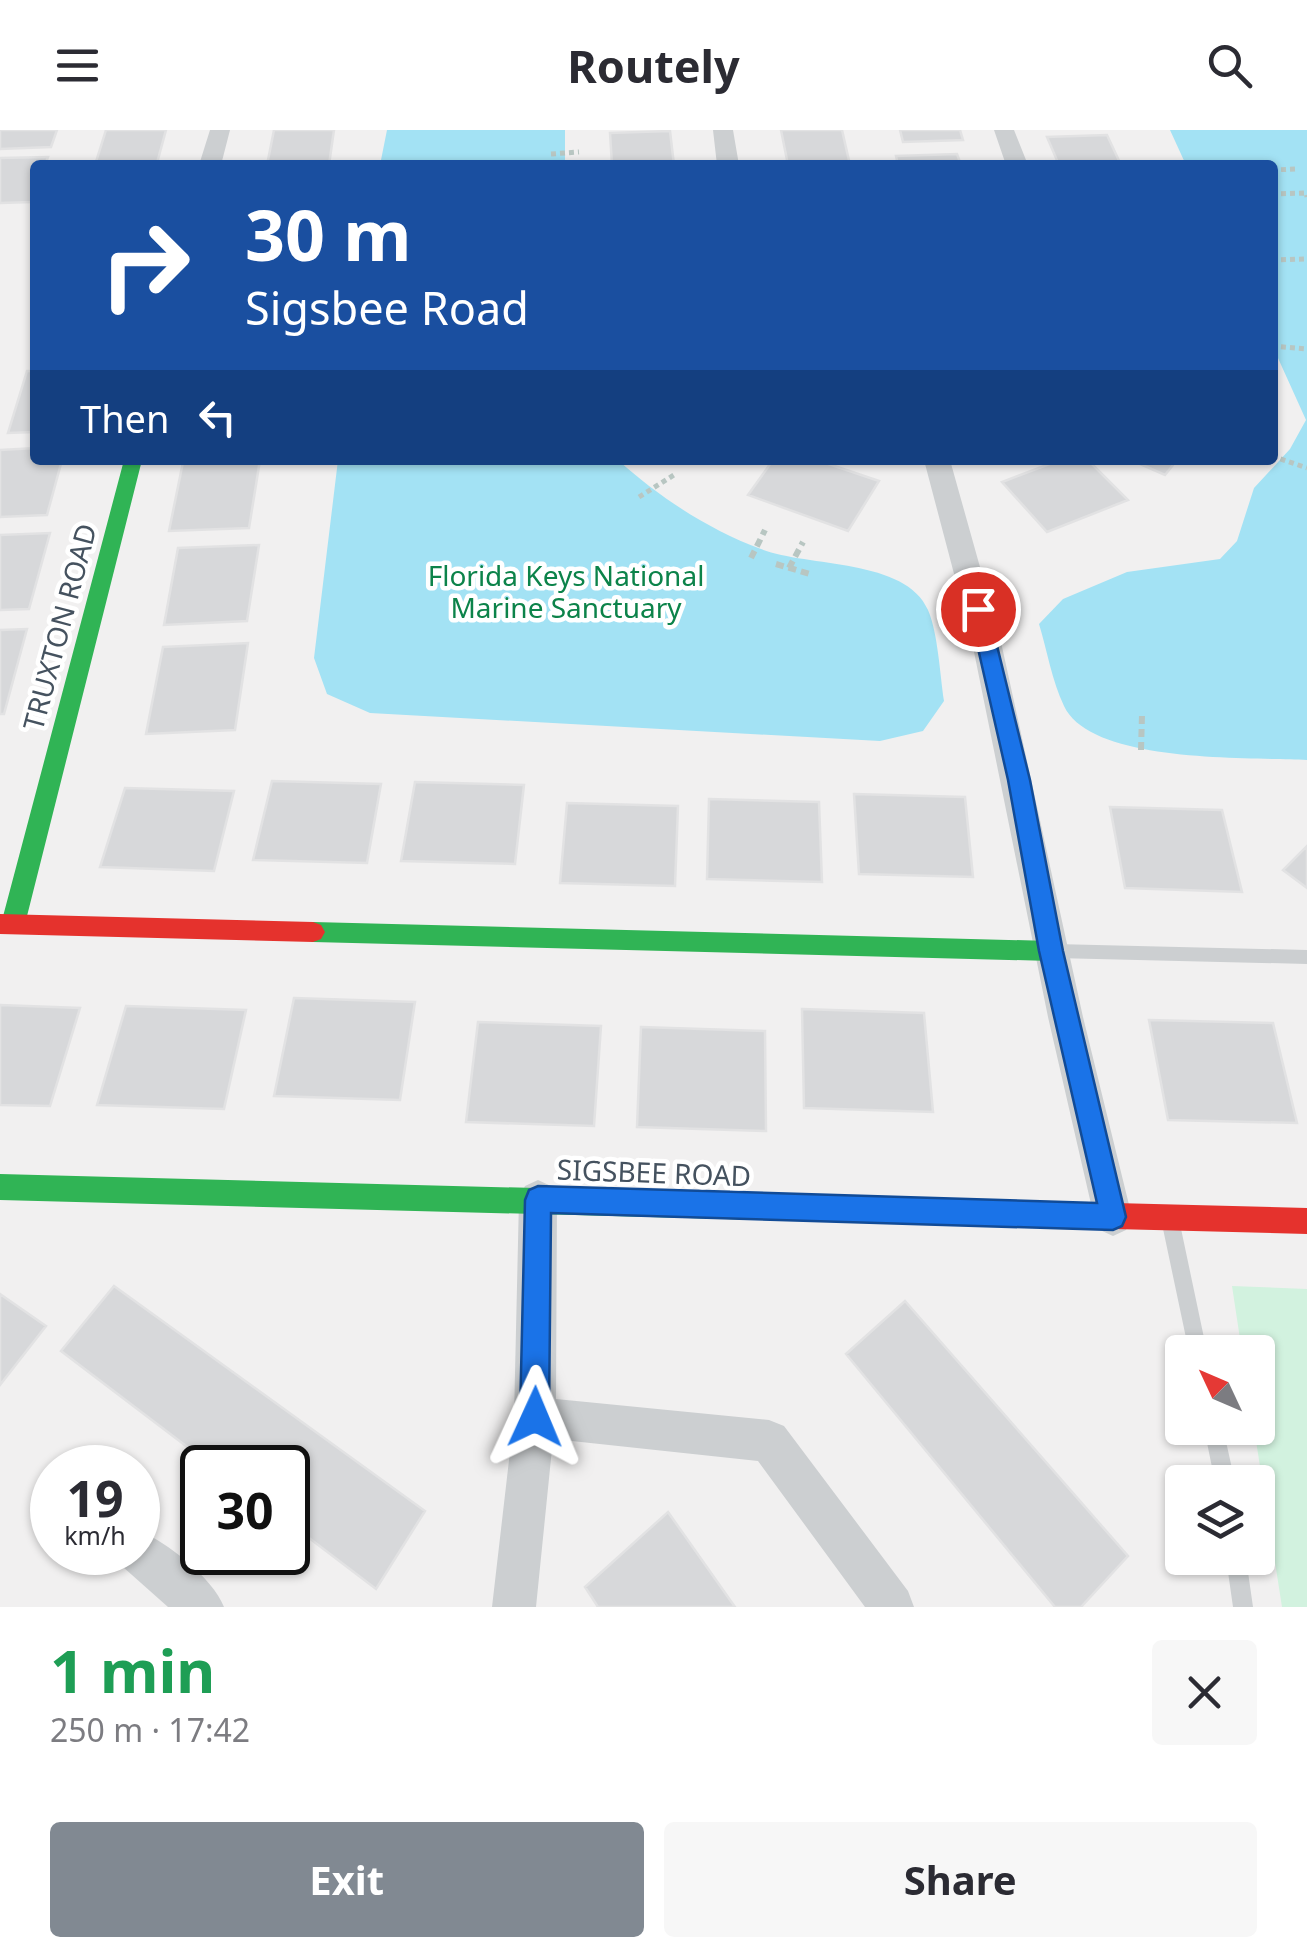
<!DOCTYPE html>
<meta charset="utf-8">
<style>
body{margin:0;font-family:"Noto Sans",sans-serif;background:#f7f7f7;color:#2b2b33;height:100vh;display:flex;flex-direction:column;font-size:38px;white-space:nowrap}
*{box-sizing:border-box;margin:0}
p{font-size:32px;color:#7c7c81}
.icon{flex:none;width:55px;height:55px;fill:none;stroke:currentColor;stroke-width:2;stroke-linecap:round;stroke-linejoin:round}
.map{position:relative;height:1477px;overflow:hidden}
.sheet{display:flex;flex-direction:column;background:#fff;flex:1}
.sheet>*{flex:none}
.hud{position:absolute;left:30px;top:30px;width:1248px;height:305px;border-radius:10px;box-shadow:0 2px 8px #0004;background:#1a4fa0;color:#fff;overflow:hidden}
.needle{width:65px;rotate:314deg}
.buttons{position:absolute;left:1165px;top:1205px;display:grid;gap:20px}
.buttons a{display:grid;place-items:center;width:110px;height:110px;border-radius:10px;background:#fff;box-shadow:0 2px 8px #0004;font-size:50px}
.speed{position:absolute;left:30px;top:1315px;display:flex;gap:20px;font-size:50px;font-weight:700;text-align:center}
.speed>*{display:grid;place-content:center;width:130px;height:130px;border-radius:50%;background:#fff;box-shadow:0 2px 8px #0004;line-height:1}
.speed small{font-size:25px;font-weight:400}
.speed .limit{border:5px solid #111;border-radius:15px;background:#fff;color:#111}
.pin{position:absolute;display:grid;place-items:center;width:85px;height:85px;color:#fff;margin:-42px;border:5px solid #fff;border-radius:50%;box-shadow:0 2px 10px #0007}
.me{position:absolute;width:110px;margin:-55px;rotate:1deg;stroke-linejoin:round;filter:drop-shadow(0 0 8px #0008)}
.turn{display:flex;align-items:center;gap:35px;height:210px;padding:0 50px;font-size:45px}
.turn .icon{width:130px;height:130px;stroke-width:2.5}
.turn b{display:block;font-size:70px;line-height:85px}
.then{display:flex;align-items:center;height:95px;padding:0 50px;background:#0003;gap:20px;font-size:38px}
.round{display:grid;place-items:center;flex:none;width:105px;height:105px;border-radius:10px;background:#f7f7f7}
.headline{display:flex;align-items:center;justify-content:space-between;height:170px;padding:0 50px}
h1{font-size:60px;font-weight:700;line-height:75px;color:#1e9e55}
.cta{display:flex;gap:20px;margin-top:auto;padding:20px 50px}
.cta a{flex:1;height:115px;border-radius:10px;background:#818992;color:#fff;font-size:40px;font-weight:700;line-height:115px;text-align:center}
.cta a+a{background:#f7f7f7;color:#2b2b33}
header{display:flex;justify-content:space-between;align-items:center;height:130px;padding:0 50px;background:#fff;font-size:45px;font-weight:700}
.map>svg:first-child{display:block}
.green{fill:#d2f2df}
.water{fill:#a3e2f4}
.building{fill:#d7d8da;stroke:#e2e2e3;stroke-width:2.5}
.lines{fill:none;stroke-linecap:round;stroke-linejoin:round}
.path-far1{stroke:#b8c6c2;stroke-width:5;stroke-dasharray:5 4;stroke-linecap:butt}
.path{stroke:#b8c6c2;stroke-width:6;stroke-dasharray:8 5;stroke-linecap:butt}
.lane{fill:#cccfd1;fill-rule:evenodd}
.street{fill:#cccfd1;fill-rule:evenodd}
.fast{fill:#30b455;fill-rule:evenodd}
.jam{fill:#e5322d;fill-rule:evenodd}
.route{fill:#1a73e8;stroke:#114b97;stroke-width:2.5}
.labels{text-anchor:middle;stroke-width:9;stroke-linejoin:round;paint-order:stroke}
.park-label{font-size:28px;fill:#0c834a;stroke:#fff}
.street-label{font-size:28px;fill:#45525f;stroke:#fff}
</style>
<header><svg class="icon" aria-label="menu" viewBox="0 0 24 24"><path d="M4 6h16M4 12h16M4 18h16"/></svg>Routely<svg class="icon" aria-label="search" viewBox="0 0 24 24"><circle cx="10" cy="10" r="6"/><path d="M15 15l6 6"/></svg></header>
<div class="map">
<svg width="1307" height="1477" viewBox="0 0 1307 1477">
<rect width="100%" height="100%" fill="#f1f0f0"/>
<!-- green -->
<path class="green" d="M1232 1156 1307 1159V1477H1282L1254 1298H1258V1222H1242Z"/>
<!-- water -->
<path class="water" d="M387 0H565V35H380Z
M1170 0H1307V630C1250 627 1091 634 1064 576 1052 551 1047 520 1039 494L1063 469 1127 442 1220 429 1237 411 1254 358 1290 319 1306 290 1273 217 1272 35H1186Z
M338 330H618C659 367 709 400 761 419 806 437 906 428 928 480 938 503 940 545 944 571L923 601 880 611 370 583 327 564 314 528Z"/>
<!-- building -->
<path class="building" d="M0 0H57L51 17 0 19Z
M106 0H166L157 33 95 35Z
M274 0H334L329 35H267Z
M781 0H842L850 35H788Z
M900 0H960L963 10 903 12Z
M670 1 674 35H612L610 3Z
M1107 5 1121 35H1059L1047 7Z
M957 24 961 35H898L896 26Z
M48 27 45 35H35L32 72 0 73V28Z
M27 241H35V302L8 303Z
M35 318V330H62L47 385 0 387V320Z
M260 330 249 398 169 401 183 332Z
M773 330H817L879 351 848 401 748 365Z
M1060 330H1088L1128 370 1047 402 1002 352Z
M1131 330H1177L1165 345Z
M50 403 29 479 0 480V405Z
M259 415 247 491 164 495 178 418Z
M27 499 4 584H0V500Z
M248 513 235 600 146 604 163 517Z
M272 651 381 654 367 733 253 730Z
M415 652 524 655 515 734 401 731Z
M125 658 234 661 214 741 100 737Z
M854 664 965 667 973 747 859 744Z
M709 669 819 672 822 752 707 749Z
M567 673 678 676 675 756 560 753Z
M1110 677 1222 680 1242 762 1125 758Z
M1307 716V758L1283 740Z
M294 868 415 872 400 970 274 966Z
M0 875 80 878 50 976 0 975Z
M126 876 246 880 224 979 97 975Z
M802 879 924 883 933 982 804 978Z
M1149 890 1273 893 1297 993 1168 990Z
M478 892 601 896 594 996 466 992Z
M641 897 765 901 766 1001 637 997Z
M114 1156 425 1381 376 1459 288 1392V1338H215L61 1221Z
M0 1164 46 1196 0 1255Z
M905 1171 1128 1426 1081 1477H1055L846 1224Z
M668 1382 735 1477H598L585 1457Z"/>
<g class="lines">
<!-- path-far1 -->
<path class="path-far1" d="M551 24 579 22
M1272 40 1296 39
M1272 64 1306 63 1307 67
M1272 130 1307 129
M1272 216 1307 219
M1272 326 1307 338
M639 367 677 343"/>
<!-- path -->
<path class="path" d="M751 428 765 400
M776 434 813 445
M789 438 803 412
M1141 620 1142 585"/>
<!-- lane -->
<path class="lane" d="M1055 814 1307 820V834L1055 828 1049 826 1047 821 1049 816Z
M1171 1085 1177 1088 1180 1094 1207 1222H1189L1162 1094 1165 1088Z
M1204 1298H1223L1235 1352H1215Z
M1226 1428H1246L1253 1477H1233Z"/>
<!-- street -->
<path class="street" d="M210 0H230L221 35H199Z
M713 0H733L739 35H717Z
M994 0H1014L1028 35H1006Z
M924 330H950L1001 512 1083 887 1132 1087 1126 1100 1113 1106 1100 1100 1094 1087 1048 887 972 512Z
M538 1050 551 1056 557 1069 556 1269 769 1290 784 1296 908 1461 914 1477H865L758 1331 553 1309 536 1477H492L514 1287 519 1069 525 1056Z
M138 1400C168 1413 212 1447 224 1477H168L123 1437 117 1422H138Z"/>
<!-- fast -->
<path class="fast" d="M124 330H142L25 794 21 801 13 804 5 801 1 794Z
M313 792 1051 811 1059 814 1063 821 1059 828 1051 831 313 812 305 809 301 802 305 795Z
M0 1044 952 1069 961 1073 965 1082 961 1091 952 1095 0 1070Z"/>
<!-- jam -->
<path class="jam" d="M0 784 313 792 321 795 325 802 321 809 313 812 0 804Z
M952 1069 1307 1078V1104L952 1095 943 1091 939 1082 943 1073Z"/>
</g>
<!-- route -->
<path class="route" d="M978 471 988 479 1030 650 1063 821 1126 1087 1122 1096 1113 1100 551 1083 549 1287 545 1297 535 1301 525 1297 520 1287 525 1070 529 1060 538 1056 1097 1073 1039 821 1008 650 969 479Z"/>
<g class="labels">
<!-- park labels -->
<g class="park-label">
<text x="566" y="456">Florida Keys National<tspan x="566" dy="32">Marine Sanctuary</tspan></text>
</g>
<!-- street labels -->
<g class="street-label">
<text transform="translate(60 497) rotate(-75)" y="10">TRUXTON ROAD</text>
<text transform="translate(654 1043) rotate(2)" y="10">SIGSBEE ROAD</text>
</g>
</g>
</svg>
<div class="buttons">
<a><svg class="needle" viewBox="-14 -14 28 28"><path d="M0-13l5 13h-10z" fill="#e53935"/><path d="M0 13l5-13h-10z" fill="#7c7c81"/></svg></a>
<a><svg class="icon" aria-label="layers" viewBox="0 0 24 24"><path d="M12 4l9 5-9 5-9-5zM3 14l9 5 9-5"/></svg></a>
</div>
<div class="speed"><div>19<small>km/h</small></div><div class="limit">30</div></div>
<div class="pin" style="left:978px;top:479px;background:#d93025"><svg class="icon" aria-label="arrive" viewBox="0 0 24 24"><path d="M6 21V4h12l-3 4 3 4H6"/></svg></div>
<svg class="me" style="left:535px;top:1287px" viewBox="-20 -20 40 40"><path d="M0-17L14 15 0 8-14 15z" fill="#1a73e8" stroke="#fff" stroke-width="4"/></svg>
<div class="hud">
<div class="turn"><svg class="icon" aria-label="right" viewBox="0 0 24 24"><path d="M7 20v-9h11M14 6l5 5-5 5"/></svg><div><b>30 m</b>Sigsbee Road</div></div>
<div class="then">Then<svg class="icon" aria-label="left" viewBox="0 0 24 24"><path d="M17 20v-9H6M10 6l-5 5 5 5"/></svg></div>
</div>
</div>
<section class="sheet">
<div class="headline"><div><h1>1 min</h1><p>250 m · 17:42</p></div><a class="round"><svg class="icon" aria-label="close" viewBox="0 0 24 24"><path d="M6 6l12 12M18 6L6 18"/></svg></a></div>
<div class="cta"><a>Exit</a><a>Share</a></div>
</section>
